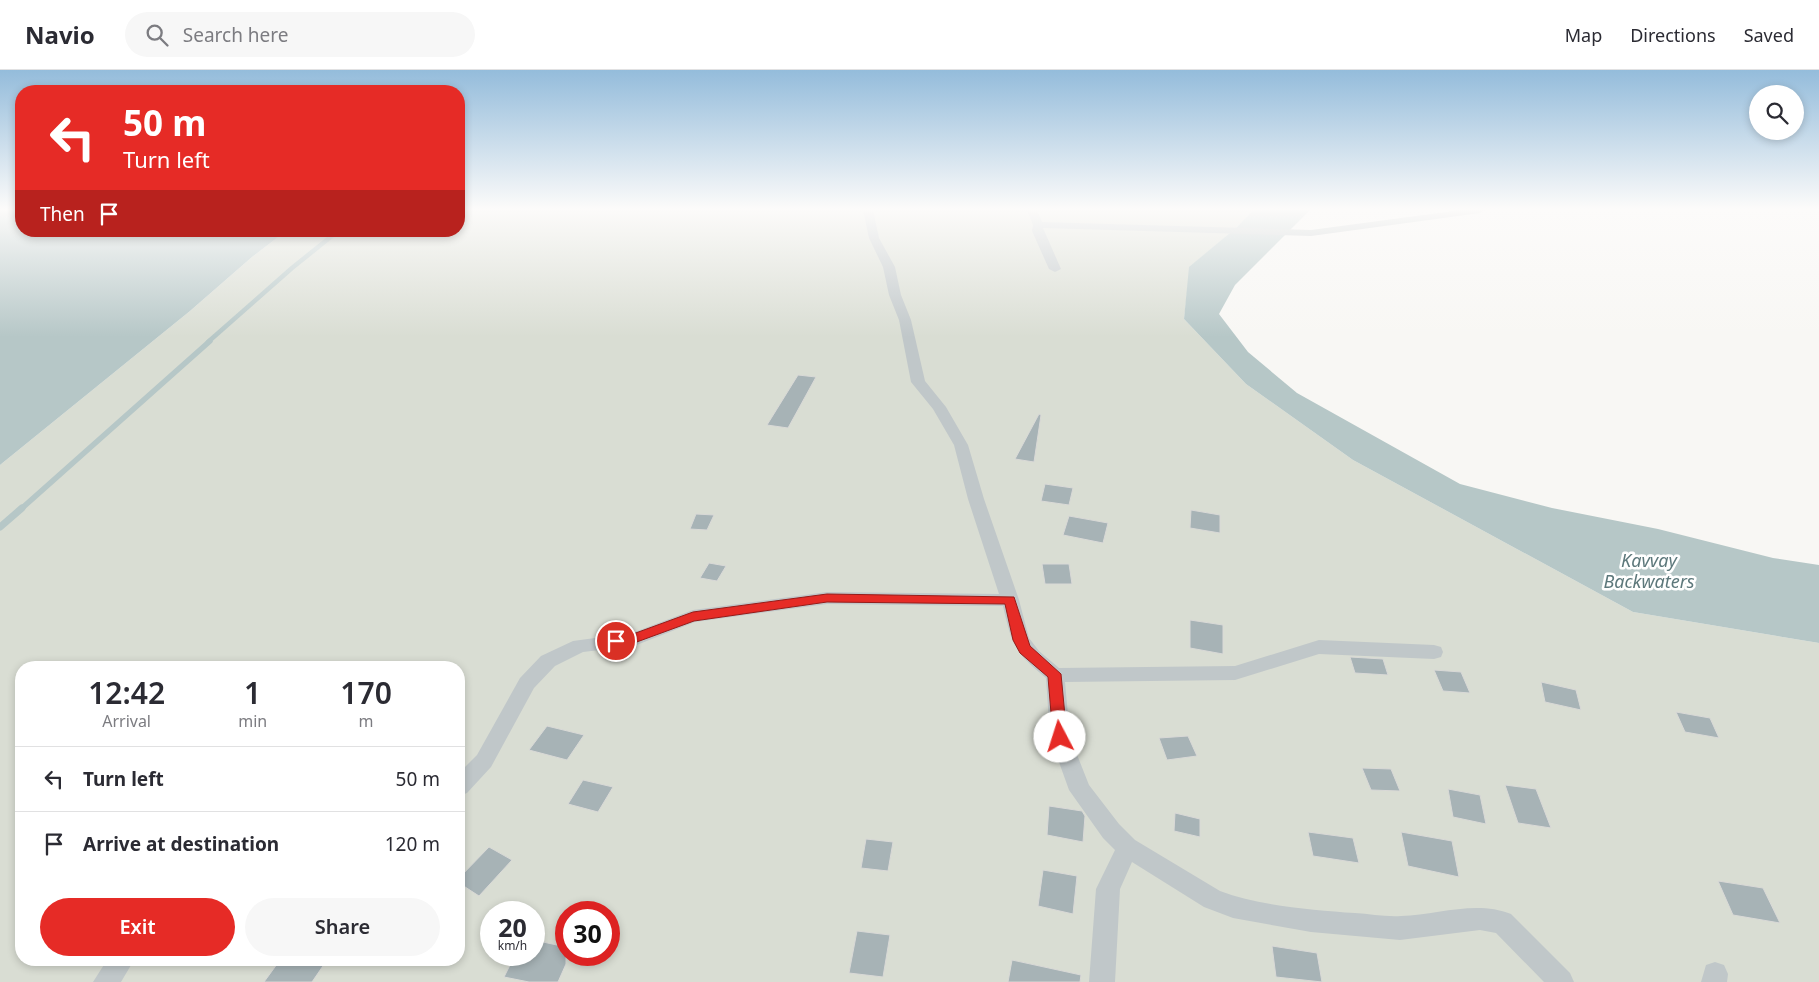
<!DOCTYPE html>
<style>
body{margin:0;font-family:"Noto Sans",sans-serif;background:#f7f7f7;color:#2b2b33;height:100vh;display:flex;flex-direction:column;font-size:19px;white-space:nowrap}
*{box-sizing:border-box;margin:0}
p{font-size:16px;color:#7c7c81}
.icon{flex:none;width:28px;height:28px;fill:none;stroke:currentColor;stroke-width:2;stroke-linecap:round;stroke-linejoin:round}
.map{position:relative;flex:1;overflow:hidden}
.sheet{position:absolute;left:15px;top:591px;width:450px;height:305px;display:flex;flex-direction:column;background:#fff;border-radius:20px;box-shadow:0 2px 8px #0003}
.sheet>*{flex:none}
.top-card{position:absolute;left:15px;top:15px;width:450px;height:152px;border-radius:20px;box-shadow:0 2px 8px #0003;background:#e62b26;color:#fff;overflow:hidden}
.buttons{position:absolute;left:1749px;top:15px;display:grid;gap:10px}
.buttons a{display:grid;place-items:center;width:55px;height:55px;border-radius:50%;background:#fff;box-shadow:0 2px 8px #0003;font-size:25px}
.speed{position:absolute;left:480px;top:831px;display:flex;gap:10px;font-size:25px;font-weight:700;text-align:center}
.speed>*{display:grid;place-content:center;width:65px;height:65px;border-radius:50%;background:#fff;box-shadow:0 2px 8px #0003;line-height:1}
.speed small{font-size:12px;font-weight:400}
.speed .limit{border:8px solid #d22;background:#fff;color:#111}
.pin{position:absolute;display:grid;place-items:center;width:42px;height:42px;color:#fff;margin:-21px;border:2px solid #fff;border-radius:50%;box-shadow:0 1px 5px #0007}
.me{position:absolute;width:55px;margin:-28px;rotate:355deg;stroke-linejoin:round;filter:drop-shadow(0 0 4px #0008)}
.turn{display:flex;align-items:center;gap:18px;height:105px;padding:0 25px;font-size:22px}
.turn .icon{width:65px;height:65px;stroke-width:2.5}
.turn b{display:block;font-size:35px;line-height:42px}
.then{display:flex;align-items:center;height:48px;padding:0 25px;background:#0003;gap:10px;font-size:19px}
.eta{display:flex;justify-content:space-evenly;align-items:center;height:85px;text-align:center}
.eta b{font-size:30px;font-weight:600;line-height:35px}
.button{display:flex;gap:10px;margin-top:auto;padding:10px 25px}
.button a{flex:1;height:58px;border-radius:30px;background:#e62b26;color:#fff;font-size:20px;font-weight:600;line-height:58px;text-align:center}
.button a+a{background:#f7f7f7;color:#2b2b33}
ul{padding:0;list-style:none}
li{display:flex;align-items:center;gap:15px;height:65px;padding:0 25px;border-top:1px solid #e1e1e2}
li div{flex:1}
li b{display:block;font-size:19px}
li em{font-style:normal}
header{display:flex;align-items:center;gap:30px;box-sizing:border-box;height:70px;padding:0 25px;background:#fff;border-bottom:1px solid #e1e1e2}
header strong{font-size:24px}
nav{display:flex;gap:28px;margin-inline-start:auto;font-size:18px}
.search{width:350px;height:45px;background:#f7f7f7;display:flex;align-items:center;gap:12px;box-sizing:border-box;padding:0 18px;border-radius:28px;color:#7c7c81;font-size:19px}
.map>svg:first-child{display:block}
.green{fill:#d9ddd3;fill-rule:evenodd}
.water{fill:#b6c7c7}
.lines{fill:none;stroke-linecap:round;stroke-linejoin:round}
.stream-far2{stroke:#b6c7c7;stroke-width:4.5}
.stream-far1{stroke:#b6c7c7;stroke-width:5.5}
.stream{stroke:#b6c7c7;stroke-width:7}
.building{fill:#a7b3b6;stroke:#d9d9d7}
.minor{fill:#c0c7c9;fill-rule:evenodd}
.route{fill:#e62b26;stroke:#961c19}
.labels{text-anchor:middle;stroke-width:5;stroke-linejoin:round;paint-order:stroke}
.water-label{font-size:18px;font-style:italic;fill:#5d787b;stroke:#fff}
</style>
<header>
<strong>Navio</strong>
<div class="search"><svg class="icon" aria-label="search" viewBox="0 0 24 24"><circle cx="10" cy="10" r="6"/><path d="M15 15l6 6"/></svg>Search here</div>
<nav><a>Map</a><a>Directions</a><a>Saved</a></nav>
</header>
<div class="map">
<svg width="1819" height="912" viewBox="0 0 1819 912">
<rect width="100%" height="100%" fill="#f8f7f4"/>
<!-- green -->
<path class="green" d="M459 140H1253L1237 157 1190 197 1184 249 1246 314 1353 390 1633 542 1819 573V912H0V395L190 241 252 187 286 161H459ZM21 598H459V890H21ZM491 842H534V885H491ZM566 842H609V885H566Z"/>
<!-- water -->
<path class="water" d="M0 140H21V161H286L252 187 190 241 0 395Z
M1253 140H1310L1235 215 1219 244 1248 282 1297 323 1460 414 1552 438 1658 459 1773 488 1819 495V573L1633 542 1353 390 1246 314 1184 249 1189 197 1237 157Z"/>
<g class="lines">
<!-- stream-far2 -->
<path class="stream-far2" d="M208 272 292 198 338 161"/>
<!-- stream-far1 -->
<path class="stream-far1" d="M21 439 210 271"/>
<!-- stream -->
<path class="stream" d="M0 457 22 438"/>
</g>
<!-- building -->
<path class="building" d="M798 305 816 307 788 358 767 355Z
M1039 344 1041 345 1034 392 1015 389Z
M1045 414 1073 418 1069 435 1041 431Z
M1191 440 1220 445V463L1190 458Z
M696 444 714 445 707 460 690 459Z
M1069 446 1108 453 1103 473 1063 465Z
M709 493 726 496 717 511 700 508Z
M1042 494H1069L1072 514H1045Z
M1190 550 1223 555V584L1190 578Z
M1350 587 1383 589 1388 605 1355 603Z
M1434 600 1461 602 1470 623 1443 621Z
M1541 612 1576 620 1581 640 1545 632Z
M1676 642 1710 648 1719 668 1685 662Z
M547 656 584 665 567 690 529 680Z
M1188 666 1197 686 1167 690 1159 668Z
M1362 698 1391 699 1400 721 1371 720Z
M583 710 613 717 598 742 568 734Z
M1505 715 1536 719 1551 758 1518 753Z
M1448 719 1480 725 1486 754 1453 747Z
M1049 736 1082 741 1085 746 1083 772 1047 765Z
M1175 743 1200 749V767L1174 761Z
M1308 762 1353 768 1359 793 1313 786Z
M1401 762 1452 771 1459 807 1408 796Z
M866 769 893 772 888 801 861 798Z
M489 777 512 790 479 826 459 813V808Z
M1043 800 1077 806 1073 844 1038 836Z
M1718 811 1763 818 1780 853 1733 845Z
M857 861 890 865 883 907 849 903Z
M534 870 566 877V894L558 912H529L504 907 515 885H534Z
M1272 876 1317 883 1322 912 1276 907Z
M280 890H327L312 912H264Z
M1012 890 1081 905 1080 912H1008Z"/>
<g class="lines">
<!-- minor -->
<path class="minor" d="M863 140H873L879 168 895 197 901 225 911 250 925 311 946 337 968 375 984 429 1019 530 1029 568 1039 581 1059 598 1235 596 1319 570 1434 575 1441 577 1443 582 1441 587 1434 589 1319 584 1235 610 1065 612 1070 667 1089 715 1119 754 1135 770 1220 821C1260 836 1313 840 1355 843 1370 844 1386 847 1401 846 1437 845 1476 830 1511 844L1570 903 1574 912H1544L1496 863 1480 860 1400 870 1311 862 1233 848 1204 837 1132 792 1120 819 1115 912H1089L1096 819 1115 780 1103 768 1069 720 1050 667 1046 608C1014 582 1012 575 1003 536L827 534 695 552 634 576 583 582 555 596 534 618 491 697 467 723 459 726V703L477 685 520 608 541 586 573 571 632 563 693 540 827 522 999 524 968 429 954 375 933 339 911 312 899 250 889 225 883 197 869 168Z
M1027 140H1037L1042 152 1311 160 1461 140H1485L1480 143 1311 166 1043 158 1061 199 1055 202 1049 199 1032 161 1033 155Z
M107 890H134L121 912H93Z
M1715 892 1724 895 1728 904 1727 912H1701L1706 895Z"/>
</g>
<!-- sky -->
<linearGradient id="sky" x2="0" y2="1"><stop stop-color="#94bcdb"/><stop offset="0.52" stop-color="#fcfbfa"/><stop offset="1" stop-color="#fcfbfa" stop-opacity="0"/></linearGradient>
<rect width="1819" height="267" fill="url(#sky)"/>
<!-- route -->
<path class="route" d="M827 524 1014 527 1030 576 1061 604 1067 667 1065 671 1060 672 1055 671 1053 667 1048 607 1020 583 1013 570 1005 534 827 532 694 551 634 573 616 576 612 574 610 571 612 568 633 564 693 542Z"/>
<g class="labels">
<!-- water labels -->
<g class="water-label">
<text x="1649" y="497">Kavvay<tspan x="1649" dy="21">Backwaters</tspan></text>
</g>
</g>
</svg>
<div class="buttons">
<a><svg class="icon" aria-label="search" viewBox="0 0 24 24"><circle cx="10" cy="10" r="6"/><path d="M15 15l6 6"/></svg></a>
</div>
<div class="speed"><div>20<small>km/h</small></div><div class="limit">30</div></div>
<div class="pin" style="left:616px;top:571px;background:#d93025"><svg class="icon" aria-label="arrive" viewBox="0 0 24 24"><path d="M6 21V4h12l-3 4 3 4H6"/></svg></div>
<svg class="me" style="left:1060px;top:667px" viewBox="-20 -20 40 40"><circle r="19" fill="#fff"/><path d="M0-13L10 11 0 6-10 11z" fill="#e62b26"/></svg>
<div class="top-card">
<div class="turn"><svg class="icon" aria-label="left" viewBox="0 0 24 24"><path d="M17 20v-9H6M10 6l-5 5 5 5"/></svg><div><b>50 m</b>Turn left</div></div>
<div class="then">Then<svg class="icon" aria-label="arrive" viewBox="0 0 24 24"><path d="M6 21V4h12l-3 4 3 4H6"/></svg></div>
</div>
<section class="sheet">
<div class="eta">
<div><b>12:42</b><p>Arrival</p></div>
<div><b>1</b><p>min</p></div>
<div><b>170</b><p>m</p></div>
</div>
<ul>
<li><svg class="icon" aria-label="left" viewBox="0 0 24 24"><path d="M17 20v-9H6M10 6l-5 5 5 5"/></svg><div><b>Turn left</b></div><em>50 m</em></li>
<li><svg class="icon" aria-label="arrive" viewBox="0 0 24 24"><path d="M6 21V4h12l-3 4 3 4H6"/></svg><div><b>Arrive at destination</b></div><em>120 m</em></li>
</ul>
<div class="button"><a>Exit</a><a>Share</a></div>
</section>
</div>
